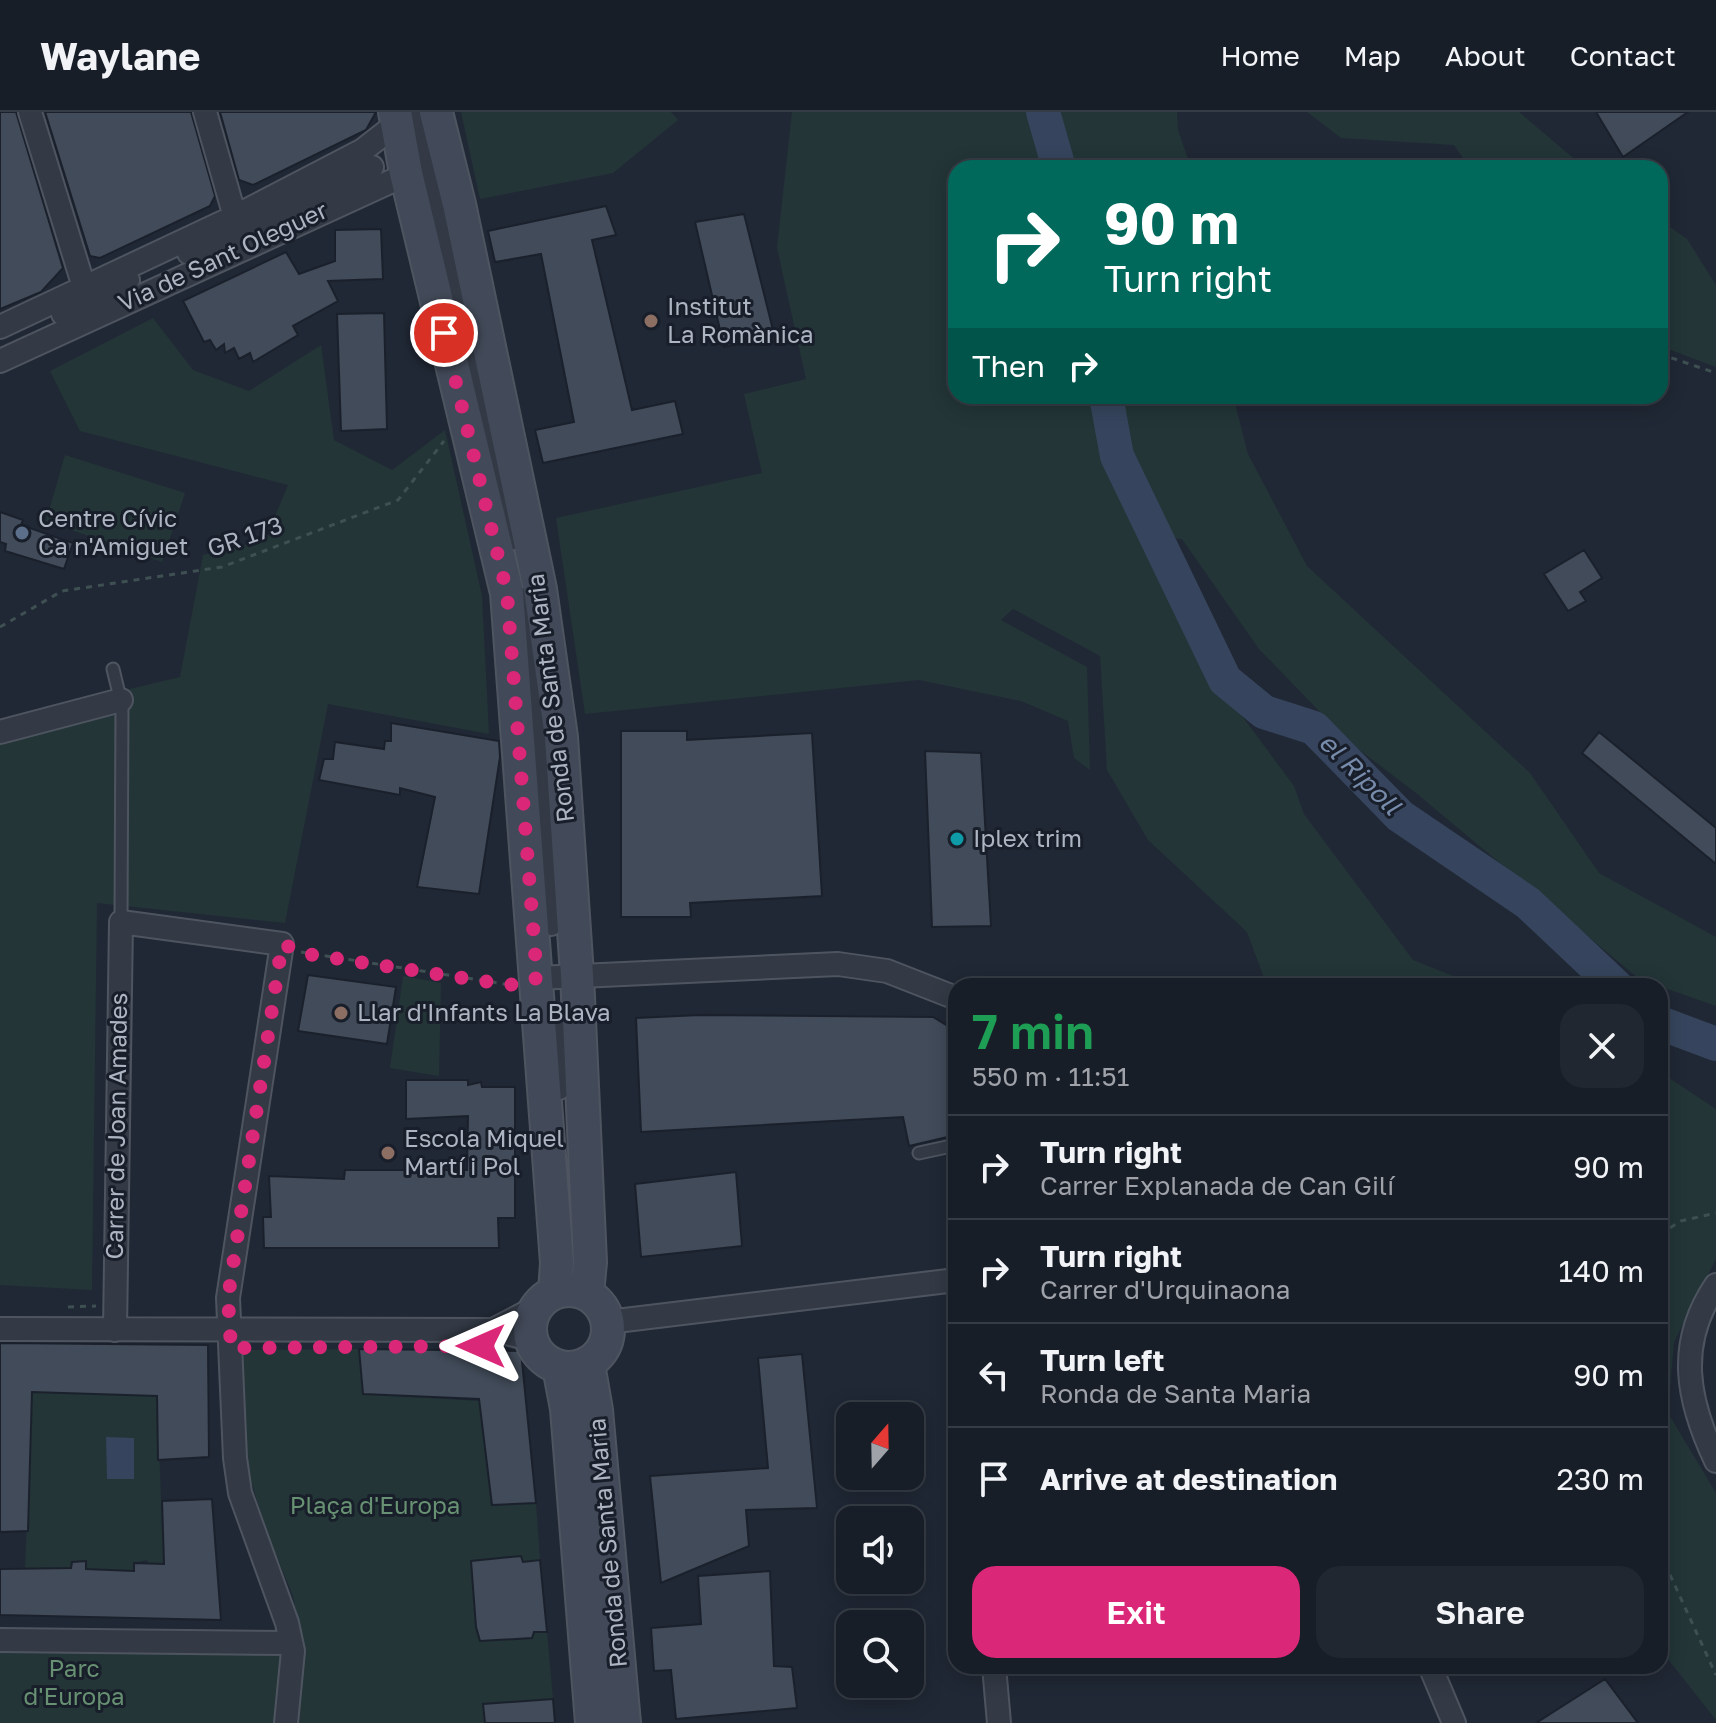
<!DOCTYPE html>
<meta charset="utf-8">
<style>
body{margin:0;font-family:"Golos Text",sans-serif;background:#212730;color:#f1f3f6;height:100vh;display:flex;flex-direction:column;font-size:30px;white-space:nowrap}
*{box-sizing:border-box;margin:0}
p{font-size:26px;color:#9fa2a8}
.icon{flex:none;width:44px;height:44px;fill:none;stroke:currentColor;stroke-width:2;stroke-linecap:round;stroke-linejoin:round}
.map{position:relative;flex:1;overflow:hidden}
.side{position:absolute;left:948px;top:866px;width:720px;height:696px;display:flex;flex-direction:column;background:#181e28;border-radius:24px;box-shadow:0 4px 20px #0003,0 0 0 2px #363c45}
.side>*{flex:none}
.guide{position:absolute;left:948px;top:48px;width:720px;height:244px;border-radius:24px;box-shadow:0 4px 20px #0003,0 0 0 2px #363c45;background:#00695c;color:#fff;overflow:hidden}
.needle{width:52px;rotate:20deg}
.fabs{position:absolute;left:836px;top:1290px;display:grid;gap:16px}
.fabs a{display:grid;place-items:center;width:88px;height:88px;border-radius:16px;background:#181e28;box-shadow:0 4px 20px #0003,0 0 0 2px #363c45;font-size:40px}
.pin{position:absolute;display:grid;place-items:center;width:68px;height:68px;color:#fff;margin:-34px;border:4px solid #fff;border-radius:50%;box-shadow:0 2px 8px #0007}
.me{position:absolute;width:88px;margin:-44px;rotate:270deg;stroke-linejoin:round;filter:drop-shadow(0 0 6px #0008)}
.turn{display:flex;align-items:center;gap:28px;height:168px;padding:0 24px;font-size:36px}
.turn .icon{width:104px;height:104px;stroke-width:2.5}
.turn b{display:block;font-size:56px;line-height:68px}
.then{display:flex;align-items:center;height:76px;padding:0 24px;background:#0003;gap:16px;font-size:30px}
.round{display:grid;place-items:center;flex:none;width:84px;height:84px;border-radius:24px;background:#212730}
.summary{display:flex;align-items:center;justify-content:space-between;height:136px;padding:0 24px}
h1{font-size:48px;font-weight:600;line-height:60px;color:#1e9e55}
.cta{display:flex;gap:16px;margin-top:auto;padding:16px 24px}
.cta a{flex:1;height:92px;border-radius:24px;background:#db2777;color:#fff;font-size:32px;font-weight:600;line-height:92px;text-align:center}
.cta a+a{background:#212730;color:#f1f3f6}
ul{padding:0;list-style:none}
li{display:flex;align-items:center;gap:24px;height:104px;padding:0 24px;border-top:2px solid #363c45}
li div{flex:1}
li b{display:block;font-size:30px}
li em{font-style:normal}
header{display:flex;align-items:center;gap:48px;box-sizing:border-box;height:112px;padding:0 40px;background:#181e28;border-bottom:2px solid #363c45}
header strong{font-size:38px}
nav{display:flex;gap:44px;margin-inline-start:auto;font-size:28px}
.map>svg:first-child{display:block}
.green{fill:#233537}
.water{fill:#36455d}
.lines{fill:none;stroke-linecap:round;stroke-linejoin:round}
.river{stroke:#36455d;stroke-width:34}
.building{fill:#414b59;stroke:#1b212c;stroke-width:2}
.lane-casing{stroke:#4e5560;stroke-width:15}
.street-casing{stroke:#4e5560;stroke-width:26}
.secondary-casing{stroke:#4e5560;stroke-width:36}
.path{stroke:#3f5053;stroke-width:3;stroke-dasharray:6 6;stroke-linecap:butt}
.lane{stroke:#333a45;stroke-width:11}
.street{stroke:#333a45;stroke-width:22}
.secondary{stroke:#424958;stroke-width:32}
.route{stroke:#db2777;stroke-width:14;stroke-dasharray:0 25.2}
.education-dot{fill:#8d6e63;stroke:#191f2a;stroke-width:3}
.service-dot{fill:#5c6f8a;stroke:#191f2a;stroke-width:3}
.culture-dot{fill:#0f9aa8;stroke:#191f2a;stroke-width:3}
.labels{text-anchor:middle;stroke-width:6;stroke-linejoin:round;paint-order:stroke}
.street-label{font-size:24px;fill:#adb5c2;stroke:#191f2a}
.poi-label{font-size:24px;fill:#adb5c2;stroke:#191f2a;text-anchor:start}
.park-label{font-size:24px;fill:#679172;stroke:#191f2a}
.water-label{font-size:26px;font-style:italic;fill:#778baa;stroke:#191f2a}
</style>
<header>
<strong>Waylane</strong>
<nav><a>Home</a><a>Map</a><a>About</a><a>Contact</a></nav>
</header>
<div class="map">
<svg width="1716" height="1611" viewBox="0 0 1716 1611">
<rect width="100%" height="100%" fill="#202835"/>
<!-- green -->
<path class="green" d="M461 0H671L678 8 613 61 480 87Z
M792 0H1177L1178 18 1191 56H956V284H1233L1248 342 1307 454 1530 661 1599 761 1716 825V894L1639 867 1416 681 1349 630 1259 537 1182 427 1148 424 1222 577 1294 674 1304 702 1413 848 1478 874H1267L1247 820 1148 728 1107 658 1100 544 1013 497 1001 508 1087 555 1090 658 1074 646 1068 609 1021 589 919 568 585 602 556 406 762 361 744 282 806 267 777 136Z
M1307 0H1519L1585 56H1470L1454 33 1341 26Z
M1660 108 1687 127 1716 173V255L1660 234Z
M153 206 193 258 249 279 321 233 334 328 392 358 445 318 482 484 489 622 328 592 285 811 97 791 92 1178 0 1173V608L180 565 203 443 265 428 288 373 80 319 50 259Z
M65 343 185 381 162 450 46 409Z
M403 864 441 871 439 964 390 956Z
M1660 960 1716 997V1147L1674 1230 1668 1301 1716 1381V1608L1660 1537Z
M359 1237 363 1282 479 1289 491 1393 536 1391 540 1448 523 1450 521 1444 471 1449 476 1515 481 1529 532 1526 534 1520H547L553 1587 483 1592 485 1611H290L303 1535 293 1484 265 1416 246 1351 241 1238Z
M32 1280 157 1284 164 1461H150L147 1448 134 1451V1459L86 1457 85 1449 73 1450 71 1456H25Z
M0 1528 290 1531 286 1611H0Z"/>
<!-- water -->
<path class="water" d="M106 1325 134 1326V1367H107Z"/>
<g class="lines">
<!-- river -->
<path class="river" d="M1043 0 1059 56
M1106 284 1117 344 1225 568 1264 600 1314 616 1400 704 1528 791 1616 874
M1660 911 1716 932"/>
</g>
<!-- building -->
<path class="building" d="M0 0H16L63 156 41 180 0 197Z
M45 0H191L215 84 210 94 100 146 90 144Z
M220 0H376L366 18 253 73 239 68Z
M1596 0H1688L1623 45Z
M606 94 616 123 592 128 632 298 675 289 683 322 543 351 535 318 574 310 541 142 495 150 488 119Z
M744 102 774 222 724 235 695 110Z
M381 117 383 167 328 169 338 189 293 214 298 223 253 250 250 241 239 247 234 236 225 241 224 232 216 238 210 228 204 230 183 189 286 140 299 162 335 149V118Z
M384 201 387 317 341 319 337 202Z
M0 400 23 408 21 413 73 431 64 457 5 439 6 432 0 430Z
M1584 438 1602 466 1580 480 1586 489 1568 499 1544 462Z
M391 611 499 629 500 645 479 782 417 775 435 685 400 676V683L319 668 324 647H333L335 630 384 637 385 629H391Z
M621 619H687V628L812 621 822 784 690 791 691 805H621Z
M1599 620 1716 716V752L1582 641Z
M925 639 981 641 991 814 932 815Z
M308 863 396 875 387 932 298 919Z
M700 903 933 905 956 919V1023L909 1034 903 1005 641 1020 636 906Z
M406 968H468V973L481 970 482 975H515V1106H498L499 1136H264L263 1105H271L269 1064 344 1067 345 1058H467L468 1004 406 1007Z
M736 1060 742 1134 641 1145 635 1072Z
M0 1231 208 1233 209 1345 158 1348 157 1284 32 1280 28 1419 0 1420Z
M359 1237 521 1239 536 1391 492 1393 479 1287 363 1282Z
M802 1242 817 1396 746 1398 749 1434 661 1471 650 1364 768 1356 758 1246Z
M212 1387 221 1508 0 1503V1457L71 1456 72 1450 86 1449V1457L134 1459V1451L164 1452 162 1389Z
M521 1444 523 1450 540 1448 547 1520H534L532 1526 480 1529 476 1515 471 1449Z
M770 1459 774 1554 792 1555 797 1596 676 1607 671 1558 654 1559 651 1516 701 1512 698 1464Z
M1605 1567 1638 1611H1536Z
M553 1587 555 1611H485L483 1592Z"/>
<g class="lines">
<!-- lane casing -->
<g class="lane-casing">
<path id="lane" d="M113 557 122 594 121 810
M919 1041 956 1033"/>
</g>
<!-- street casing -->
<g class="street-casing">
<path id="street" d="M30 0 88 188
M205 0 239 119
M419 10 427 50
M431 68 513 426
M189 141 372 55
M63 202 128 168
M0 215 234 105 363 38 404 6 421 0
M0 249 416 58
M526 487 543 632 551 812
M0 620 121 588
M537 866 838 852 887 859 956 886
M556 902 559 976
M1716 1173C1676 1232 1687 1288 1716 1349
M608 1210 956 1168
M0 1217 493 1218 531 1227
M115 1218 121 810 282 832 228 1186 235 1346 240 1381 287 1511 293 1539 286 1611
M493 1218 537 1195
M0 1528 290 1531
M994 1554 999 1611
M1430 1554 1454 1611"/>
</g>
<!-- secondary casing -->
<g class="secondary-casing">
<path id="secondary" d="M395 0 406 61 507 481 557 1151 555 1180
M436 0 459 92 540 477 561 625 577 863 590 1150 587 1182
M530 1217a39 39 0 1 1 78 0a39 39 0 1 1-78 0Z
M588 1252 596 1298 624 1611
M559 1255 567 1297 592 1611"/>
</g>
<!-- path -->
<path class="path" d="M1660 242 1716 261
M0 515 62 479 222 455 398 388 444 329
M301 840 511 873
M1660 1122 1681 1109 1716 1101
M68 1195 96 1194
M1660 1441 1716 1563"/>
<!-- lane -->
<use href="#lane" class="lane"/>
<!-- street -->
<use href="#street" class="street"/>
<!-- secondary -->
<use href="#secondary" class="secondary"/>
</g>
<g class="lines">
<!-- route -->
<path class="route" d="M444 221 507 481 537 866 515 873 489 870 307 842 282 832 228 1186 231 1236 481 1234"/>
</g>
<!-- markers -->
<g class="education-dot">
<circle cx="651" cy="209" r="8"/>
<circle cx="341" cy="901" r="8"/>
<circle cx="388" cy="1041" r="8"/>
</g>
<circle class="service-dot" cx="22" cy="421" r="8"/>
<circle class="culture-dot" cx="957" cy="727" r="8"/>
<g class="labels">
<!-- street labels -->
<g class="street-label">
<text transform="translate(223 145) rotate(-25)" y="8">Via de Sant Oleguer</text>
<text transform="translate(245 425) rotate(-19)" y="8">GR 173</text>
<text transform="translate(551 586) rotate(-97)" y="8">Ronda de Santa Maria</text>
<text transform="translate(117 1014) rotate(-89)" y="8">Carrer de Joan Amades</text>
<text transform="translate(608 1431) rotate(-95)" y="8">Ronda de Santa Maria</text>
</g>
<!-- poi labels -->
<g class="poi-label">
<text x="667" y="203">Institut<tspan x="667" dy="28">La Romànica</tspan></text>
<text x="38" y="415">Centre Cívic<tspan x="38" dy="28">Ca n'Amiguet</tspan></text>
<text x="973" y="735">Iplex trim</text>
<text x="357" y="909">Llar d'Infants La Blava</text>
<text x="404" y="1035">Escola Miquel<tspan x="404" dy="28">Martí i Pol</tspan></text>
</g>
<!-- park labels -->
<g class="park-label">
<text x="375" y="1402">Plaça d'Europa</text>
<text x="74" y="1565">Parc<tspan x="74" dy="28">d'Europa</tspan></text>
</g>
<!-- water labels -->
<g class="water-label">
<text transform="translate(1360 662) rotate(45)" y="9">el Ripoll</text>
</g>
</g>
</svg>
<div class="fabs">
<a><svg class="needle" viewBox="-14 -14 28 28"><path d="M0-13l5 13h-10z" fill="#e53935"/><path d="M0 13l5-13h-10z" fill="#9fa2a8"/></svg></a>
<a><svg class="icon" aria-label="sound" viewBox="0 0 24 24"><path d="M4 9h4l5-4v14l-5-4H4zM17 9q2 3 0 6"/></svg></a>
<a><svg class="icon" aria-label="search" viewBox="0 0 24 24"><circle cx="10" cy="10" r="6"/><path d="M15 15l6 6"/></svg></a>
</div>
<div class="pin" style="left:444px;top:221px;background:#d93025"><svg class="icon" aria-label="arrive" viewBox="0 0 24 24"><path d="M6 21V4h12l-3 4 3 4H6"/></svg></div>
<svg class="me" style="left:481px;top:1234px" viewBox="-20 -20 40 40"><path d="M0-17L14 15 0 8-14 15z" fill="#db2777" stroke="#fff" stroke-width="4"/></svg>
<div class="guide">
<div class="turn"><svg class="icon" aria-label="right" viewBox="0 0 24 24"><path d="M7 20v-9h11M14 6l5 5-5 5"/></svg><div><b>90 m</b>Turn right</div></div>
<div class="then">Then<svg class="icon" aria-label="right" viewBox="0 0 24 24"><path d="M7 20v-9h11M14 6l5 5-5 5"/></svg></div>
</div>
<section class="side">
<div class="summary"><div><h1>7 min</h1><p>550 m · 11:51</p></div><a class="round"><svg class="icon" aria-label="close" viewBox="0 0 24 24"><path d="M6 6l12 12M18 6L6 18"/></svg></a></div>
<ul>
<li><svg class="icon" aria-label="right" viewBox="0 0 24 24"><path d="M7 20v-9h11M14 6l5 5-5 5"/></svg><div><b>Turn right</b><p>Carrer Explanada de Can Gilí</p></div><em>90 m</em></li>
<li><svg class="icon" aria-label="right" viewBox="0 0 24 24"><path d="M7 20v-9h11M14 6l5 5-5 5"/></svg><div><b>Turn right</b><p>Carrer d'Urquinaona</p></div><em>140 m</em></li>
<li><svg class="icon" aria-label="left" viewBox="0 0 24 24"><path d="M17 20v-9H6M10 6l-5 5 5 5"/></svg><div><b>Turn left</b><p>Ronda de Santa Maria</p></div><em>90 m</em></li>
<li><svg class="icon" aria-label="arrive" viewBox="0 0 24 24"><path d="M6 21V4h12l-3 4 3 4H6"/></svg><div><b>Arrive at destination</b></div><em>230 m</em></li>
</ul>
<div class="cta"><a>Exit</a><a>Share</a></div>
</section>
</div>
